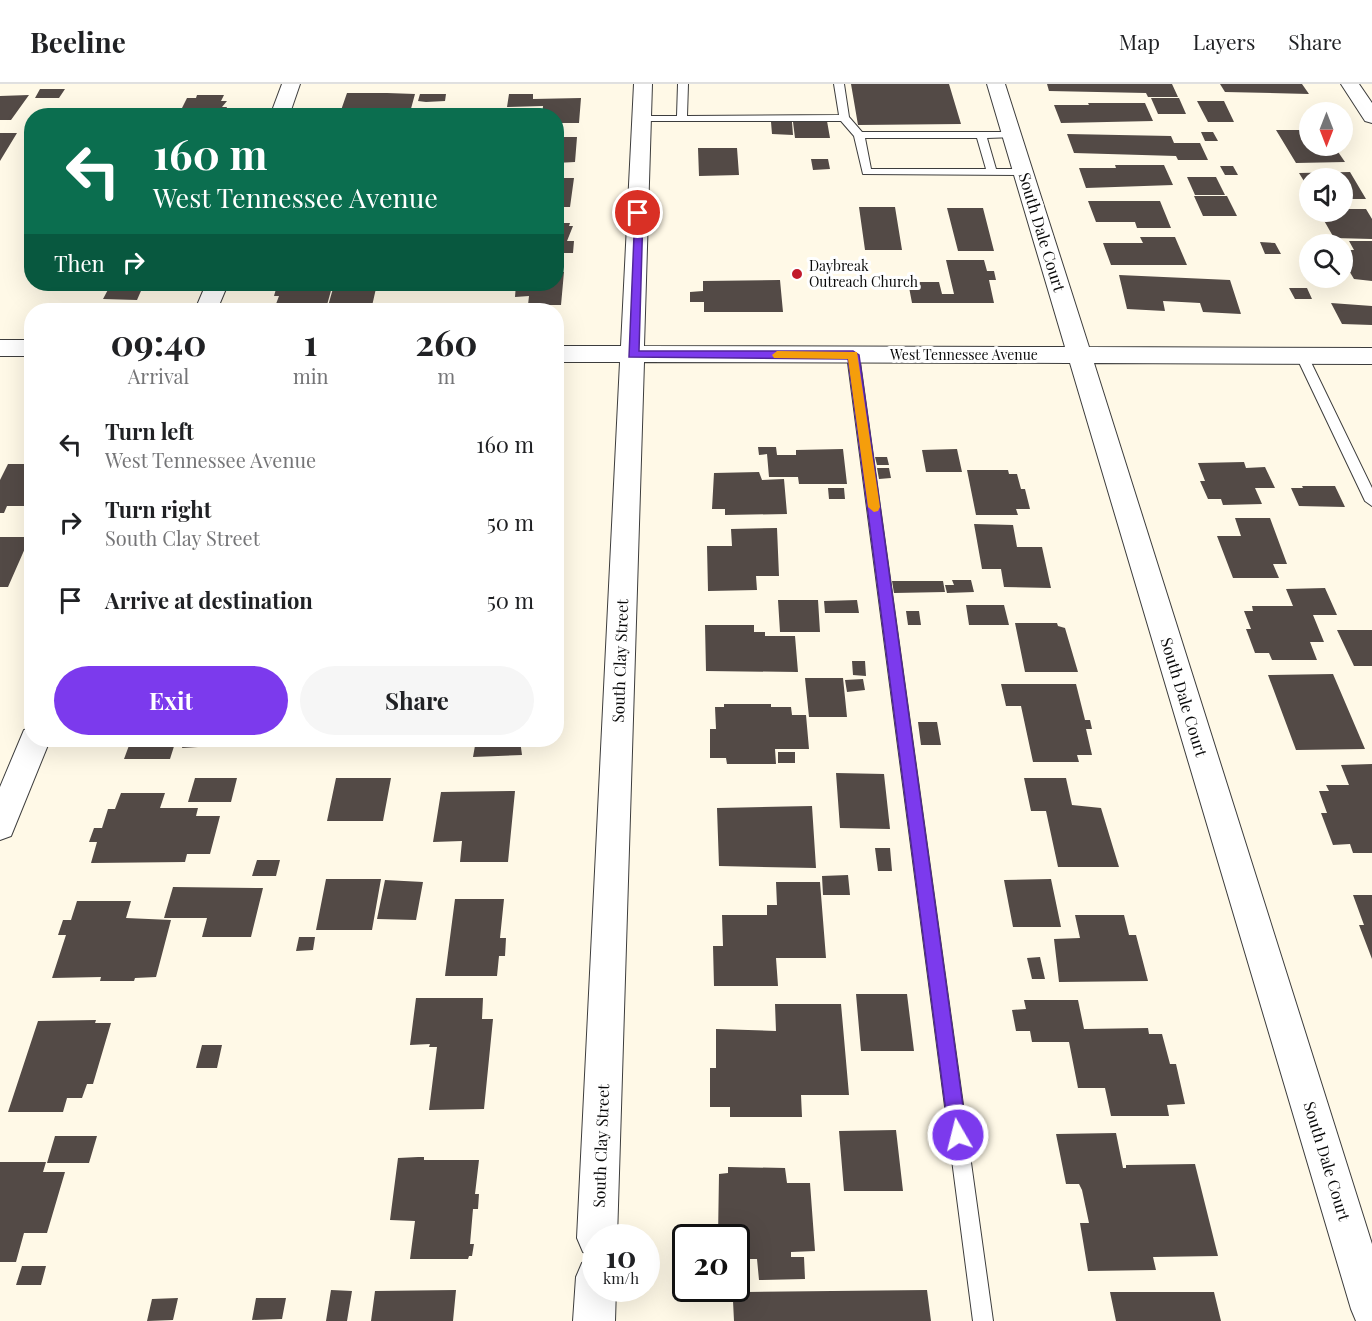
<!DOCTYPE html>
<style>
body{margin:0;font-family:"Playfair Display",serif;background:#f6f6f6;color:#202124;height:100vh;display:flex;flex-direction:column;font-size:22px;white-space:nowrap}
*{box-sizing:border-box;margin:0}
p{font-size:20px;color:#757577}
.icon{flex:none;width:33px;height:33px;fill:none;stroke:currentColor;stroke-width:2;stroke-linecap:round;stroke-linejoin:round}
.map{position:relative;flex:1;overflow:hidden}
.drawer{position:absolute;left:24px;top:219px;width:540px;height:444px;display:flex;flex-direction:column;background:#fff;border-radius:24px;box-shadow:0 6px 24px #0002}
.drawer>*{flex:none}
.top-card{position:absolute;left:24px;top:24px;width:540px;height:183px;border-radius:24px;box-shadow:0 6px 24px #0002;background:#0b6e4f;color:#fff;overflow:hidden}
.needle{width:39px;rotate:180deg}
.fabs{position:absolute;left:1299px;top:18px;display:grid;gap:12px}
.fabs a{display:grid;place-items:center;width:54px;height:54px;border-radius:50%;background:#fff;box-shadow:0 6px 24px #0002;font-size:30px}
.speed{position:absolute;left:582px;top:1140px;display:flex;gap:12px;font-size:30px;font-weight:700;text-align:center}
.speed>*{display:grid;place-content:center;width:78px;height:78px;border-radius:50%;background:#fff;box-shadow:0 6px 24px #0002;line-height:1}
.speed small{font-size:15px;font-weight:400}
.speed .limit{border:3px solid #111;border-radius:9px;background:#fff;color:#111}
.pin{position:absolute;display:grid;place-items:center;width:51px;height:51px;color:#fff;margin:-26px;border:3px solid #fff;border-radius:50%;box-shadow:0 2px 6px #0007}
.me{position:absolute;width:66px;margin:-33px;rotate:352deg;stroke-linejoin:round;filter:drop-shadow(0 0 4px #0008)}
.turn{display:flex;align-items:center;gap:21px;height:126px;padding:0 30px;font-size:27px}
.turn .icon{width:78px;height:78px;stroke-width:2.5}
.turn b{display:block;font-size:42px;line-height:51px}
.then{display:flex;align-items:center;height:57px;padding:0 30px;background:#0003;gap:12px;font-size:22px}
.eta{display:flex;justify-content:space-evenly;align-items:center;height:102px;text-align:center}
.eta b{font-size:36px;font-weight:700;line-height:42px}
.button{display:flex;gap:12px;margin-top:auto;padding:12px 30px}
.button a{flex:1;height:69px;border-radius:36px;background:#7c3aed;color:#fff;font-size:24px;font-weight:700;line-height:69px;text-align:center}
.button a+a{background:#f6f6f6;color:#202124}
ul{padding:0;list-style:none}
li{display:flex;align-items:center;gap:18px;height:78px;padding:0 30px}
li div{flex:1}
li b{display:block;font-size:22px}
li em{font-style:normal}
header{display:flex;align-items:center;gap:36px;box-sizing:border-box;height:84px;padding:0 30px;background:#fff;border-bottom:2px solid #e0e0e0}
header strong{font-size:28px}
nav{display:flex;gap:33px;margin-inline-start:auto;font-size:21px}
.map>svg:first-child{display:block}
.building{fill:#534a46}
.lines{fill:none;stroke-linecap:round;stroke-linejoin:round}
.service-casing{stroke:#3d3d3d;stroke-width:2}
.minor-casing{stroke:#3d3d3d;stroke-width:2}
.service{fill:#fff;fill-rule:evenodd}
.minor{fill:#fff;fill-rule:evenodd}
.route{fill:#7c3aed;stroke:#51269a;stroke-width:1.5}
.slow{fill:#f59e0b}
.poi-dot{fill:#c21a2c;stroke:#fff;stroke-width:2}
.labels{text-anchor:middle;stroke-width:6;stroke-linejoin:round;paint-order:stroke}
.far-poi-label{font-size:14px;fill:#0a0a0a;stroke:#fff;text-anchor:start}
.far-street-label{font-size:14px;fill:#0a0a0a;stroke:#fff}
.street-label{font-size:16px;fill:#0a0a0a;stroke:#fff}
</style>
<header>
<strong>Beeline</strong>
<nav><a>Map</a><a>Layers</a><a>Share</a></nav>
</header>
<div class="map">
<svg width="1372" height="1237" viewBox="0 0 1372 1237">
<rect width="100%" height="100%" fill="#fff9e7"/>
<!-- building -->
<path class="building" d="M851 0H949L961 40 858 41Z
M1047 0H1172L1178 13H1148L1146 9 1049 7Z
M1220 0H1302L1309 10 1225 8Z
M40 5H65L59 14H35Z
M347 9H387L415 10 409 32H339Z
M420 10H446L445 17 426 18 418 17Z
M509 10H533V15L581 14 579 39H556V32H542L543 22 507 23Z
M29 11 11 36H0V12Z
M197 11H224L221 17H227L222 23H227L225 28 219 32H178L187 14H196Z
M1151 14H1179L1186 30H1158Z
M1197 17H1224L1234 38H1208Z
M1088 19H1145L1153 37 1061 39 1054 21H1089Z
M827 37 830 54H795L793 38Z
M771 38H792L793 51 772 50Z
M1276 46H1310V62H1334L1345 78 1296 79Z
M1201 48H1213L1218 57H1205Z
M0 49H17L0 77Z
M1067 50 1171 52 1174 59H1200L1208 76H1178L1176 72 1074 69Z
M556 53H577L575 78 556 79Z
M698 64H737L739 91 699 92Z
M811 75H828L830 85 813 86Z
M1115 81H1164L1173 101 1086 104 1079 84H1116Z
M1220 82H1233L1238 91H1225Z
M1350 88 1366 115H1342V94H1310V107L1299 89Z
M1187 93H1216L1225 111H1195Z
M556 94H574L570 123H556Z
M1194 112H1227L1237 132H1203Z
M1088 117H1160L1171 144H1137L1135 138H1096Z
M859 123H895L902 166H865Z
M947 124H983L994 167H958Z
M1342 125H1366L1372 135V155L1334 154 1322 133H1334L1331 128H1342Z
M556 139H570L569 142H573L567 157H574L573 169H556Z
M1140 153H1175L1187 181H1111L1103 159H1143Z
M1349 157H1372V197L1354 195 1342 175V166H1354Z
M1260 158 1275 159 1281 170H1265Z
M946 176H984L987 187H994L996 196H989L994 219H912L908 198H939L942 210H954Z
M556 188H564L561 221H528L529 212 515 213 516 200H556Z
M1119 191 1230 196 1241 230 1203 228 1200 219 1163 217 1165 227 1127 225Z
M780 196 783 228H704V218H690V208L703 207V197Z
M111 200H144L137 216 103 215Z
M283 200H315L314 203H332L327 221 276 220 279 212H274L276 205H281Z
M377 200 372 222H328L334 201Z
M1289 204H1307L1312 215H1295Z
M1331 219 1372 222V241L1342 240Z
M758 363H776L777 371H796V366L843 365 847 400H799L798 393H769L767 370 759 371Z
M957 365 962 388H926L922 366Z
M875 373H887L889 381H877Z
M1244 378 1246 384 1265 383 1275 404H1255L1262 420 1223 421 1221 415H1208L1200 397H1205L1198 379Z
M8 380H32V422H7L4 429H0V396Z
M877 384H889L891 394 879 395Z
M967 386H1008L1009 390H1017L1021 405H1025L1030 425H1016L1018 431H976Z
M759 388 762 396 784 395 787 430 725 431V425H712L714 389Z
M1302 402H1335L1345 423 1299 422 1291 404H1303Z
M828 404H844L845 415H829Z
M1235 434H1270L1287 480H1273L1279 494H1233L1217 452H1241Z
M974 440 1013 441 1017 463H1042L1051 504 1004 503 1001 485H982Z
M777 444 779 492H756L757 506 708 507 707 462H732L731 445Z
M0 453H30L8 503H0Z
M952 496H971L974 508 947 509 945 501H954Z
M892 497H943L945 508 894 509Z
M1325 504 1337 531H1313L1324 558H1310L1317 576H1272L1269 569H1255L1246 545H1251L1244 527H1253L1252 522H1293L1286 505Z
M778 516H818L820 548H780Z
M857 516 859 529H825L824 517Z
M966 521H1004L1009 541H969Z
M906 527H919L921 541H908Z
M1015 539H1057L1058 542 1065 544 1078 588H1025Z
M705 541H754V548H765V552H795L798 588 706 587Z
M1337 546H1372V582H1354Z
M852 577H865L866 592 853 591Z
M1333 590 1365 665 1296 666 1268 591Z
M805 594H843L847 633H809Z
M863 595 865 606 847 608 845 596Z
M1001 600H1076L1085 636H1090L1092 645H1086L1092 671H1077L1079 678H1033L1021 622H1006Z
M724 620H771V623H791L792 631H806L809 665H775L776 680H727L726 674H710V645H716L715 623H724Z
M918 638H937L941 661H921Z
M131 656H176L170 675H124Z
M184 656H200L198 663 182 664Z
M333 656H351L350 660 332 661Z
M476 656H520L522 671 473 673Z
M778 668H795V679H778Z
M1372 680V769H1353L1350 760 1333 761 1321 729H1327L1319 707H1329L1326 701H1349L1341 681Z
M836 689 884 690 890 745 840 744Z
M195 694H237L231 718H188Z
M336 694H391L383 737H327Z
M1024 694H1066L1072 721 1101 724 1119 783H1058L1046 727H1031Z
M515 707 508 778H460L462 757 433 758 441 708Z
M121 709H165L160 724H198L196 732H220L210 770H187L185 778 91 779 97 758H89L94 744H102L108 725H115Z
M812 722 816 784 719 782 717 724Z
M875 764H890L892 787H878Z
M257 776H280L276 792H252Z
M848 791 850 811H823L822 792Z
M326 795H381L372 846H316Z
M1051 795 1061 843H1013L1004 796Z
M385 796 423 798 416 836 377 835Z
M776 798H820L826 874H776L778 902H714L713 862H723L722 831H767V821H777Z
M173 803 263 804 251 853H202L207 834H164Z
M1353 811H1372V875L1359 841H1364Z
M455 815H504L500 854H506L505 872H499L497 892H445Z
M77 817H131L126 834 171 836 156 893 135 894 134 897H100L101 893 52 894 66 851H58L63 836H71Z
M1075 831H1124L1129 851H1136L1148 897 1059 898 1054 855 1080 854Z
M299 853H315L313 866 296 867Z
M1040 873 1045 895H1032L1027 874Z
M856 910H907L914 967H861Z
M416 914H483L482 935H493L484 1025 429 1026 437 963H429L430 960 410 961Z
M1024 916H1078L1084 945 1148 944 1149 950H1162L1170 980H1176L1185 1020 1167 1021 1169 1032H1111L1105 1004H1078L1069 958H1032L1030 947H1016L1012 926 1026 925Z
M775 920H841L849 1011H801L802 1033H730V1023H710V984H716V945L776 947Z
M96 936 95 939H111L93 1000H87L82 1014H67L63 1028H8L38 937Z
M202 961H222L217 984H196Z
M896 1046 903 1107H844L839 1047Z
M1116 1049 1123 1084H1126V1081L1195 1080 1218 1172 1153 1173 1156 1186 1088 1187 1080 1139H1089L1082 1106 1079 1100H1066L1056 1050Z
M55 1052H97L89 1079H47Z
M418 1073H424V1076H479L475 1110H479L478 1125H473L470 1160H474L472 1172H469L468 1175H410L415 1137 390 1136 398 1074Z
M0 1078H46L43 1088H65L47 1149H24L16 1178H0Z
M728 1083 785 1084 787 1099H810L815 1167 791 1168V1173H804L805 1195 759 1196 757 1175H736V1154H718L719 1090 728 1089Z
M22 1182H46L41 1201H16Z
M331 1206 352 1207 347 1237H326Z
M456 1206 453 1237H371L375 1207Z
M927 1206 931 1237H734L733 1217 746 1216V1208Z
M1110 1208H1214L1221 1237H1116Z
M178 1214 173 1236 147 1237 152 1215Z
M256 1214H286L282 1235 252 1236Z"/>
<g class="lines">
<!-- service casing -->
<g class="service-casing">
<path id="service" d="M678 0H688L687 32 839 31 834 0H844L849 33 862 48H1012L1017 51 1015 53 987 54 996 85H1024L1029 88 1024 91 863 90 854 52 841 37H639V33L642 32H677ZM865 54H977L986 85H871Z
M853 267 859 271 993 1237H973L847 271Z
M1302 268 1308 272 1372 404V422L1365 417 1296 272Z"/>
</g>
<!-- minor casing -->
<g class="minor-casing">
<path id="minor" d="M282 0H300L289 32H270Z
M634 0H652L644 262 1065 263 987 0H1005L1089 263 1372 264V280L1094 279 1372 1160V1237H1356L1351 1225 1070 279 644 278 617 1154H596V1204H616L615 1237H573L576 1193 582 1179 595 1173 583 1168 577 1154 620 278H556V262H621Z
M1341 0H1359L1372 19V39L1365 37Z
M206 200H228L217 226H195Z
M0 256H32V272H0Z
M32 644V656H50L11 752 0 756V703L24 646Z"/>
</g>
<!-- service -->
<use href="#service" class="service"/>
<!-- minor -->
<use href="#minor" class="minor"/>
</g>
<!-- route -->
<path class="route" d="M635 127 643 129 639 267H853L859 271 967 1051 964 1057 958 1060 952 1057 949 1051 848 275 629 273Z"/>
<!-- slow -->
<path class="slow" d="M777 267 857 268 880 423 878 427 874 428 868 423 848 275 774 274 772 271Z"/>
<!-- markers -->
<circle class="poi-dot" cx="797" cy="190" r="6"/>
<g class="labels">
<!-- far-poi labels -->
<g class="far-poi-label">
<text x="809" y="187">Daybreak<tspan x="809" dy="16">Outreach Church</tspan></text>
</g>
<!-- far-street labels -->
<g class="far-street-label">
<text x="964" y="276">West Tennessee Avenue</text>
</g>
<!-- street labels -->
<g class="street-label">
<text transform="translate(1042 148) rotate(73)" y="6">South Dale Court</text>
<text transform="translate(620 577) rotate(-88)" y="6">South Clay Street</text>
<text transform="translate(1184 613) rotate(73)" y="6">South Dale Court</text>
<text transform="translate(601 1062) rotate(-88)" y="6">South Clay Street</text>
<text transform="translate(1327 1077) rotate(73)" y="6">South Dale Court</text>
</g>
</g>
</svg>
<div class="fabs">
<a><svg class="needle" viewBox="-14 -14 28 28"><path d="M0-13l5 13h-10z" fill="#e53935"/><path d="M0 13l5-13h-10z" fill="#757577"/></svg></a>
<a><svg class="icon" aria-label="sound" viewBox="0 0 24 24"><path d="M4 9h4l5-4v14l-5-4H4zM17 9q2 3 0 6"/></svg></a>
<a><svg class="icon" aria-label="search" viewBox="0 0 24 24"><circle cx="10" cy="10" r="6"/><path d="M15 15l6 6"/></svg></a>
</div>
<div class="speed"><div>10<small>km/h</small></div><div class="limit">20</div></div>
<div class="pin" style="left:638px;top:129px;background:#d93025"><svg class="icon" aria-label="arrive" viewBox="0 0 24 24"><path d="M6 21V4h12l-3 4 3 4H6"/></svg></div>
<svg class="me" style="left:958px;top:1051px" viewBox="-20 -20 40 40"><circle r="17" fill="#7c3aed" stroke="#fff" stroke-width="3"/><path d="M0-11L8 9 0 5-8 9z" fill="#fff"/></svg>
<div class="top-card">
<div class="turn"><svg class="icon" aria-label="left" viewBox="0 0 24 24"><path d="M17 20v-9H6M10 6l-5 5 5 5"/></svg><div><b>160 m</b>West Tennessee Avenue</div></div>
<div class="then">Then<svg class="icon" aria-label="right" viewBox="0 0 24 24"><path d="M7 20v-9h11M14 6l5 5-5 5"/></svg></div>
</div>
<section class="drawer">
<div class="eta">
<div><b>09:40</b><p>Arrival</p></div>
<div><b>1</b><p>min</p></div>
<div><b>260</b><p>m</p></div>
</div>
<ul>
<li><svg class="icon" aria-label="left" viewBox="0 0 24 24"><path d="M17 20v-9H6M10 6l-5 5 5 5"/></svg><div><b>Turn left</b><p>West Tennessee Avenue</p></div><em>160 m</em></li>
<li><svg class="icon" aria-label="right" viewBox="0 0 24 24"><path d="M7 20v-9h11M14 6l5 5-5 5"/></svg><div><b>Turn right</b><p>South Clay Street</p></div><em>50 m</em></li>
<li><svg class="icon" aria-label="arrive" viewBox="0 0 24 24"><path d="M6 21V4h12l-3 4 3 4H6"/></svg><div><b>Arrive at destination</b></div><em>50 m</em></li>
</ul>
<div class="button"><a>Exit</a><a>Share</a></div>
</section>
</div>
